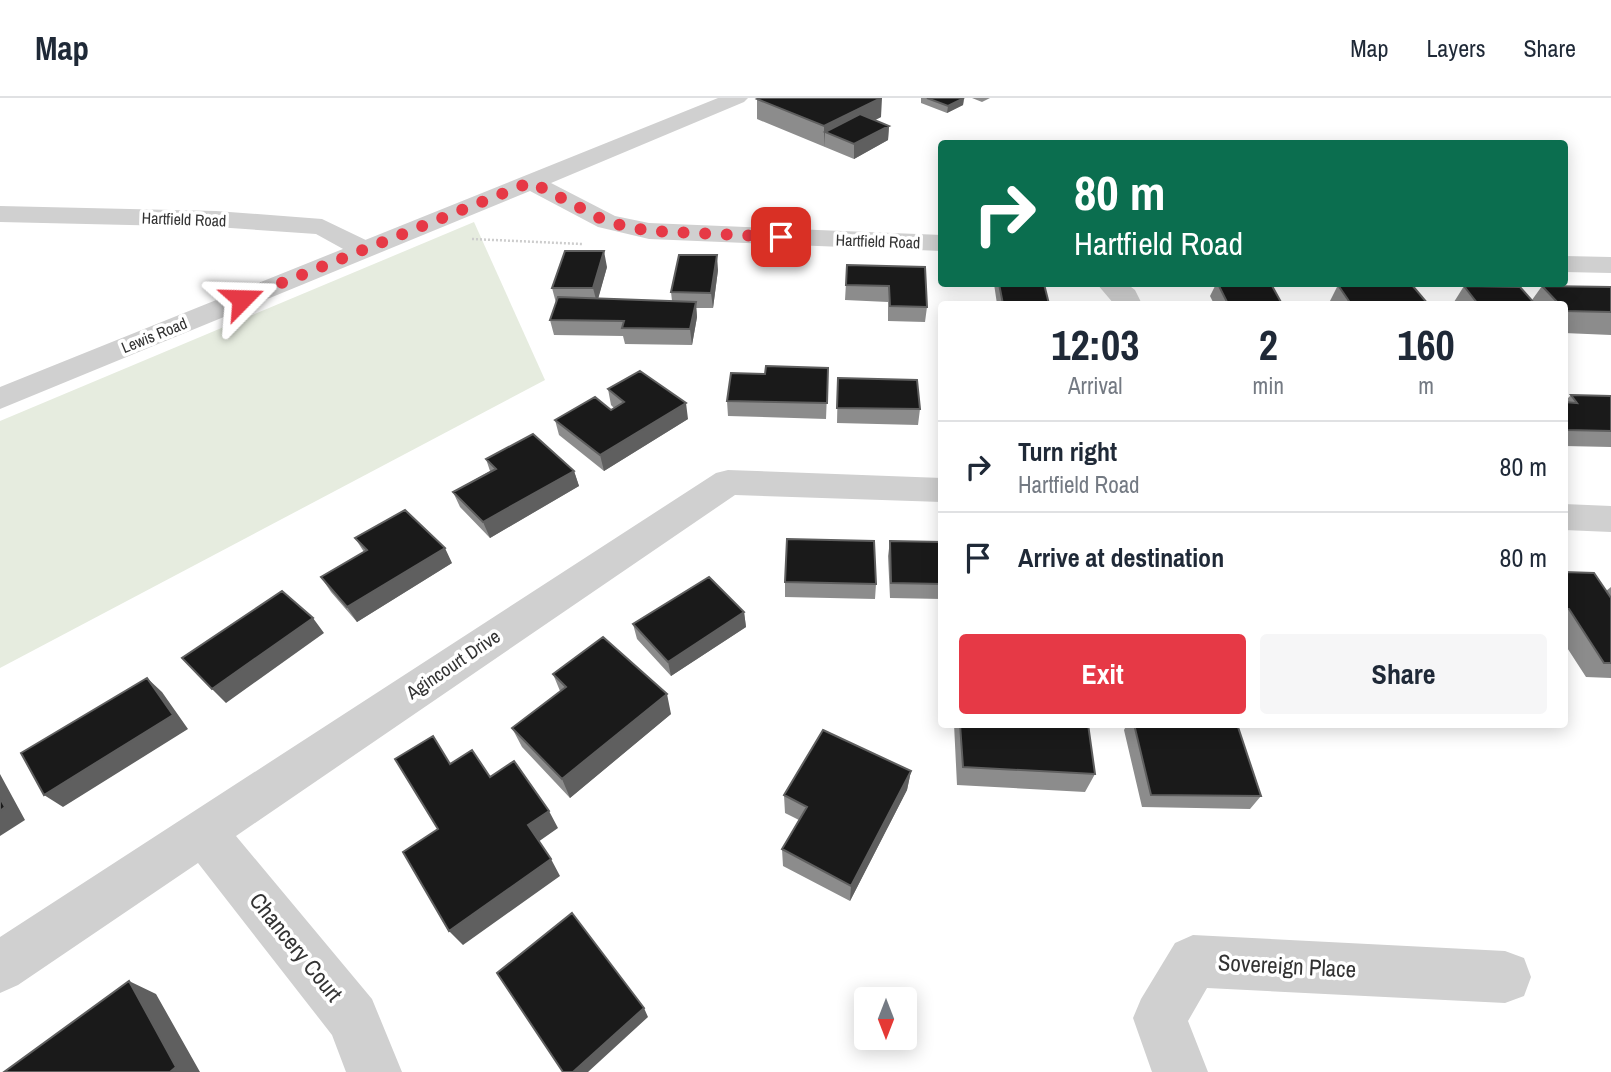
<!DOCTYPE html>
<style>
body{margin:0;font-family:"Archivo Narrow",sans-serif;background:#f6f6f7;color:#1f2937;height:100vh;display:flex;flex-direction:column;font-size:26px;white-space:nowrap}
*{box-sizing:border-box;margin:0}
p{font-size:23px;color:#747a83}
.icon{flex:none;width:38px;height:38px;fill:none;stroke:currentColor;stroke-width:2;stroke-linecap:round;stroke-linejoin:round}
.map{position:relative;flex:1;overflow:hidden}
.details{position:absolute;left:938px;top:203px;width:630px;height:427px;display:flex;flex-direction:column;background:#fff;border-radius:7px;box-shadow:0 4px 18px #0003}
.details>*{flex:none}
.top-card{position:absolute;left:938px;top:42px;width:630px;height:147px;border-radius:7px;box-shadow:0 4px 18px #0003;background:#0b6e4f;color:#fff;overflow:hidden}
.needle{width:46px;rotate:180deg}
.buttons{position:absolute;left:854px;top:889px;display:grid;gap:14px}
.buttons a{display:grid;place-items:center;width:63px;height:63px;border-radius:7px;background:#fff;box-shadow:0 4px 18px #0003;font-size:35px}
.pin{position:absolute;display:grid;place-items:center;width:60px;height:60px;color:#fff;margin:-30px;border-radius:14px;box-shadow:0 4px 10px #0006}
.me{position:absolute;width:77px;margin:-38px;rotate:68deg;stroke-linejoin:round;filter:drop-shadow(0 0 5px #0008)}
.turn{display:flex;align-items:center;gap:24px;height:147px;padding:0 21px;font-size:32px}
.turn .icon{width:91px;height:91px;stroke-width:2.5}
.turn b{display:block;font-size:49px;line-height:60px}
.eta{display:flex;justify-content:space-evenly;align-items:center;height:119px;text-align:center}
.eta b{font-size:42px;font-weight:700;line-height:49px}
.button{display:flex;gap:14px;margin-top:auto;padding:14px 21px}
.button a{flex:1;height:80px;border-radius:7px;background:#e63946;color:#fff;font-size:28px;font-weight:700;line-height:80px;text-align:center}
.button a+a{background:#f6f6f7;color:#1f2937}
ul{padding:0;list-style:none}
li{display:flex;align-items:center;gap:21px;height:91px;padding:0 21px;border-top:2px solid #e0e1e3}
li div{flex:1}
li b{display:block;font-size:26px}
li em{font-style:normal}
header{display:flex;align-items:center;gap:42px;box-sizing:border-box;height:98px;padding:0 35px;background:#fff;border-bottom:2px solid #e0e1e3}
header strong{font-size:33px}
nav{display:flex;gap:38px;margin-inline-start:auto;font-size:24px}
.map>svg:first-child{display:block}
.green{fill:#e6ecdf}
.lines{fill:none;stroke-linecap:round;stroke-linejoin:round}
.path{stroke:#cdcdcd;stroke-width:2.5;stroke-dasharray:2 2;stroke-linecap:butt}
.minor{fill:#d0d0d0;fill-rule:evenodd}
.tertiary{fill:#d0d0d0;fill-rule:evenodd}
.wall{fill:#8c8c8c}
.shaded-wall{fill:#5f5f5f}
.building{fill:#1a1a1a;stroke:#5f5f5f;stroke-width:2}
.route{stroke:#e63946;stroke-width:12;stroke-dasharray:0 21.6}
.labels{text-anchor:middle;stroke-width:7;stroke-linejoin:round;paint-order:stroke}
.far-street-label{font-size:16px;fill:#333;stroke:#fff}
.street-label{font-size:19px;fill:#333;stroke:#fff}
.near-street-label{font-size:23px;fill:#333;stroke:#fff}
</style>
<header>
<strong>Map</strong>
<nav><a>Map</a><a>Layers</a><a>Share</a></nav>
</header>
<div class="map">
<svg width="1611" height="974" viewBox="0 0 1611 974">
<rect width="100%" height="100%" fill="#fff"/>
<!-- green -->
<path class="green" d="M474 124 545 282 0 570V323Z"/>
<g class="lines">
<!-- path -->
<path class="path" d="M472 141 582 146"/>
<!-- minor -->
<path class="minor" d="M0 108 216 113 322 121 372 145 376 151 372 157 363 159 354 157 316 136 216 129 0 124Z
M1097 186H1127L1135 192 1142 206H1114Z
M728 372 942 380V404L735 397 236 738 372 901 402 974H346L332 937 198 765 18 887 0 895V839L716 375Z
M1564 406 1611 408V434L1564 432Z
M1193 837 1505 853 1524 860 1531 879 1524 898 1505 905 1207 890 1188 923 1208 974H1152L1133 920 1141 901 1175 845Z"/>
<!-- tertiary -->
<path class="tertiary" d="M718 0H748L744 4 551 85 615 118 649 125 942 137V153L649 141 598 129 530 93 0 311V289Z
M1564 158 1611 159V175L1564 174Z"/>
</g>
<!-- wall -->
<path class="wall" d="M921 0H964L963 7 947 15 921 5Z
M972 0H990L982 4Z
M757 1 881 19 875 22 889 28 888 42 854 61 757 21Z
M847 167 925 169 927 209 925 224 888 223V204L845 202Z
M607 169 598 200 672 203 671 194 718 172 713 210H696L697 219 692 247 625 246 623 238 554 237 550 222 556 205 552 190Z
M994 186H1044L1049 206H997Z
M1216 186H1271L1282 206H1214L1210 198Z
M1338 187 1428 206H1332L1330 203Z
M1464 188 1532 202 1542 188 1611 189V237L1564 235V206H1456L1454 204Z
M828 270 826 321 728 318 727 303 765 276Z
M838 280 920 311 918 327 837 325Z
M608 291 688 321 604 373 559 337 555 322 611 312 614 310 611 307Z
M1571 297 1611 298V349L1564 348V304Z
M486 361 574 373 579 388 490 440 460 409 453 394 490 373Z
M355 440 452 465 357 524 331 494 321 479 364 454Z
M890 443 942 444V501L890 500 888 458Z
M1564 474 1606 493 1611 489V580L1586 579 1564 545Z
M785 484 876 486 875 501 785 499Z
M744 514 746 529 671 578 637 541 633 526Z
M553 576 671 616 570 700 522 649 512 630 560 593Z
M954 626H1088L1095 676 1085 694 957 687Z
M1127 626H1237L1261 698 1250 711 1142 709 1124 632Z
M911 673 907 692 850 803 783 768 782 751 799 722 785 715 784 697Z"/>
<!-- shaded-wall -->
<path class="shaded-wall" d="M881 0H882L881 19 840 40 825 34 824 49V28Z
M964 0 963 7 947 15 948 8Z
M889 28 888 42 854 61V46Z
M604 153 607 169 597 205 593 190Z
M717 157 718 172 713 210 711 195Z
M696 204 697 219 692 247 690 231Z
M686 305 688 321 604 373 600 357Z
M574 373 579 388 490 440 483 424Z
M445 450 452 465 357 524 347 509Z
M744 514 746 529 671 578 668 564Z
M313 520 324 535 226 605 212 591Z
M147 580 162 594 188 631 63 709 44 697Z
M667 596 671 616 570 700 562 681Z
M911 673 907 692 850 803 851 788Z
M0 676 25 722 0 738Z
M549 713 558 730 538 744 528 727Z
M551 761 560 778 463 847 449 833Z
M129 883 156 896 200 974H170Z
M644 910 648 919 588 974H573Z"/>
<!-- building -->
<path class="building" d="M759 0H881L824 28 757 1Z
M927 0H964L948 8Z
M860 16 889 28 854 46 825 34Z
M565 153H604L593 190H552Z
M679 157H717L711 195 671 194Z
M847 167 925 169 927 209 890 208 889 188 846 187Z
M999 186H1044L1049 206H1003Z
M1218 186H1271L1282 206H1228Z
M1338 187H1412L1428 206H1351Z
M1464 188 1520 189 1535 206H1478Z
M1542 188 1611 189V214L1564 213V206H1559Z
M558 199 696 204 690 231 622 230 624 223 550 222Z
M766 268 828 270 827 305 727 303 731 275 765 276Z
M640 273 686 305 600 357 555 322 595 299 611 312 624 304 608 291Z
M838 280 917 282 920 311 837 310Z
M1571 297 1611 298V333L1567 332 1564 328V304L1577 305Z
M533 336 574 373 483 424 453 394 496 371 486 361Z
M405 412 445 450 347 509 321 479 367 452 355 440Z
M787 441 874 443 876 486 785 484Z
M890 443 942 444V486L891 485Z
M1564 474 1594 475 1611 500V565H1604L1569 511H1564Z
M709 479 744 514 668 564 633 526Z
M282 493 313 520 212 591 182 560Z
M603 539 667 596 562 681 512 630 566 589 553 576Z
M147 580 173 617 44 697 21 655Z
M960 626H1088L1095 676 963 669Z
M1134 626H1237L1261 698 1151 697Z
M823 632 911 673 851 788 782 751 807 709 784 697Z
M433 638 450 666 472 652 490 679 514 663 549 713 528 727 551 761 449 833 403 754 438 731 395 661Z
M0 700 5 709 0 713Z
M572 815 644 910 573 974H563L497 875Z
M129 883 176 969 170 974H4Z"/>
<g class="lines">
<!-- route -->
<path class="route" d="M242 201 531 84 607 124 649 133 781 139"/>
</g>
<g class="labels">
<!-- far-street labels -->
<g class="far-street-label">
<text transform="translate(184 121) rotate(2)" y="6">Hartfield Road</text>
<text transform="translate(878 143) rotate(2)" y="6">Hartfield Road</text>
<text transform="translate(154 237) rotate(-22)" y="6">Lewis Road</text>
</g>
<!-- street labels -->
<g class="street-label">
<text transform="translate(453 566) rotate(-34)" y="7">Agincourt Drive</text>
</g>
<!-- near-street labels -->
<g class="near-street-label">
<text transform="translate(296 849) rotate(51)" y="8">Chancery Court</text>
<text transform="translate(1287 868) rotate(3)" y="8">Sovereign Place</text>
</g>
</g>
</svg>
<div class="buttons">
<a><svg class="needle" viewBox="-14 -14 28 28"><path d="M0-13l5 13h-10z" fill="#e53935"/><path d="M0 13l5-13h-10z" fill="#747a83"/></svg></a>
</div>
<div class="pin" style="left:781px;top:139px;background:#d93025"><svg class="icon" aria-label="arrive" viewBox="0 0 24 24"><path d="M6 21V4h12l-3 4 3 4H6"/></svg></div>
<svg class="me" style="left:242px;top:201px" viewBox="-20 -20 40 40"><path d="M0-17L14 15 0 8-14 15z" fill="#e63946" stroke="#fff" stroke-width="4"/></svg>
<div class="top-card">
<div class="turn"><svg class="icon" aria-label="right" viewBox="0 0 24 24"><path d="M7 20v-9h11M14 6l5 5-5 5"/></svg><div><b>80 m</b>Hartfield Road</div></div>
</div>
<section class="details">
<div class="eta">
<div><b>12:03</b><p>Arrival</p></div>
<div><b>2</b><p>min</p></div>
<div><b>160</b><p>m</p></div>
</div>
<ul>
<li><svg class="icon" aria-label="right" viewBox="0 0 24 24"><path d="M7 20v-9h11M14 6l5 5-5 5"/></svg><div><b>Turn right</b><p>Hartfield Road</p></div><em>80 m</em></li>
<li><svg class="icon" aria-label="arrive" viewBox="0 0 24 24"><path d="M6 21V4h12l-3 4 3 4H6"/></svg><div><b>Arrive at destination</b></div><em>80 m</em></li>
</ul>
<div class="button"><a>Exit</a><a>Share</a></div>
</section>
</div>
